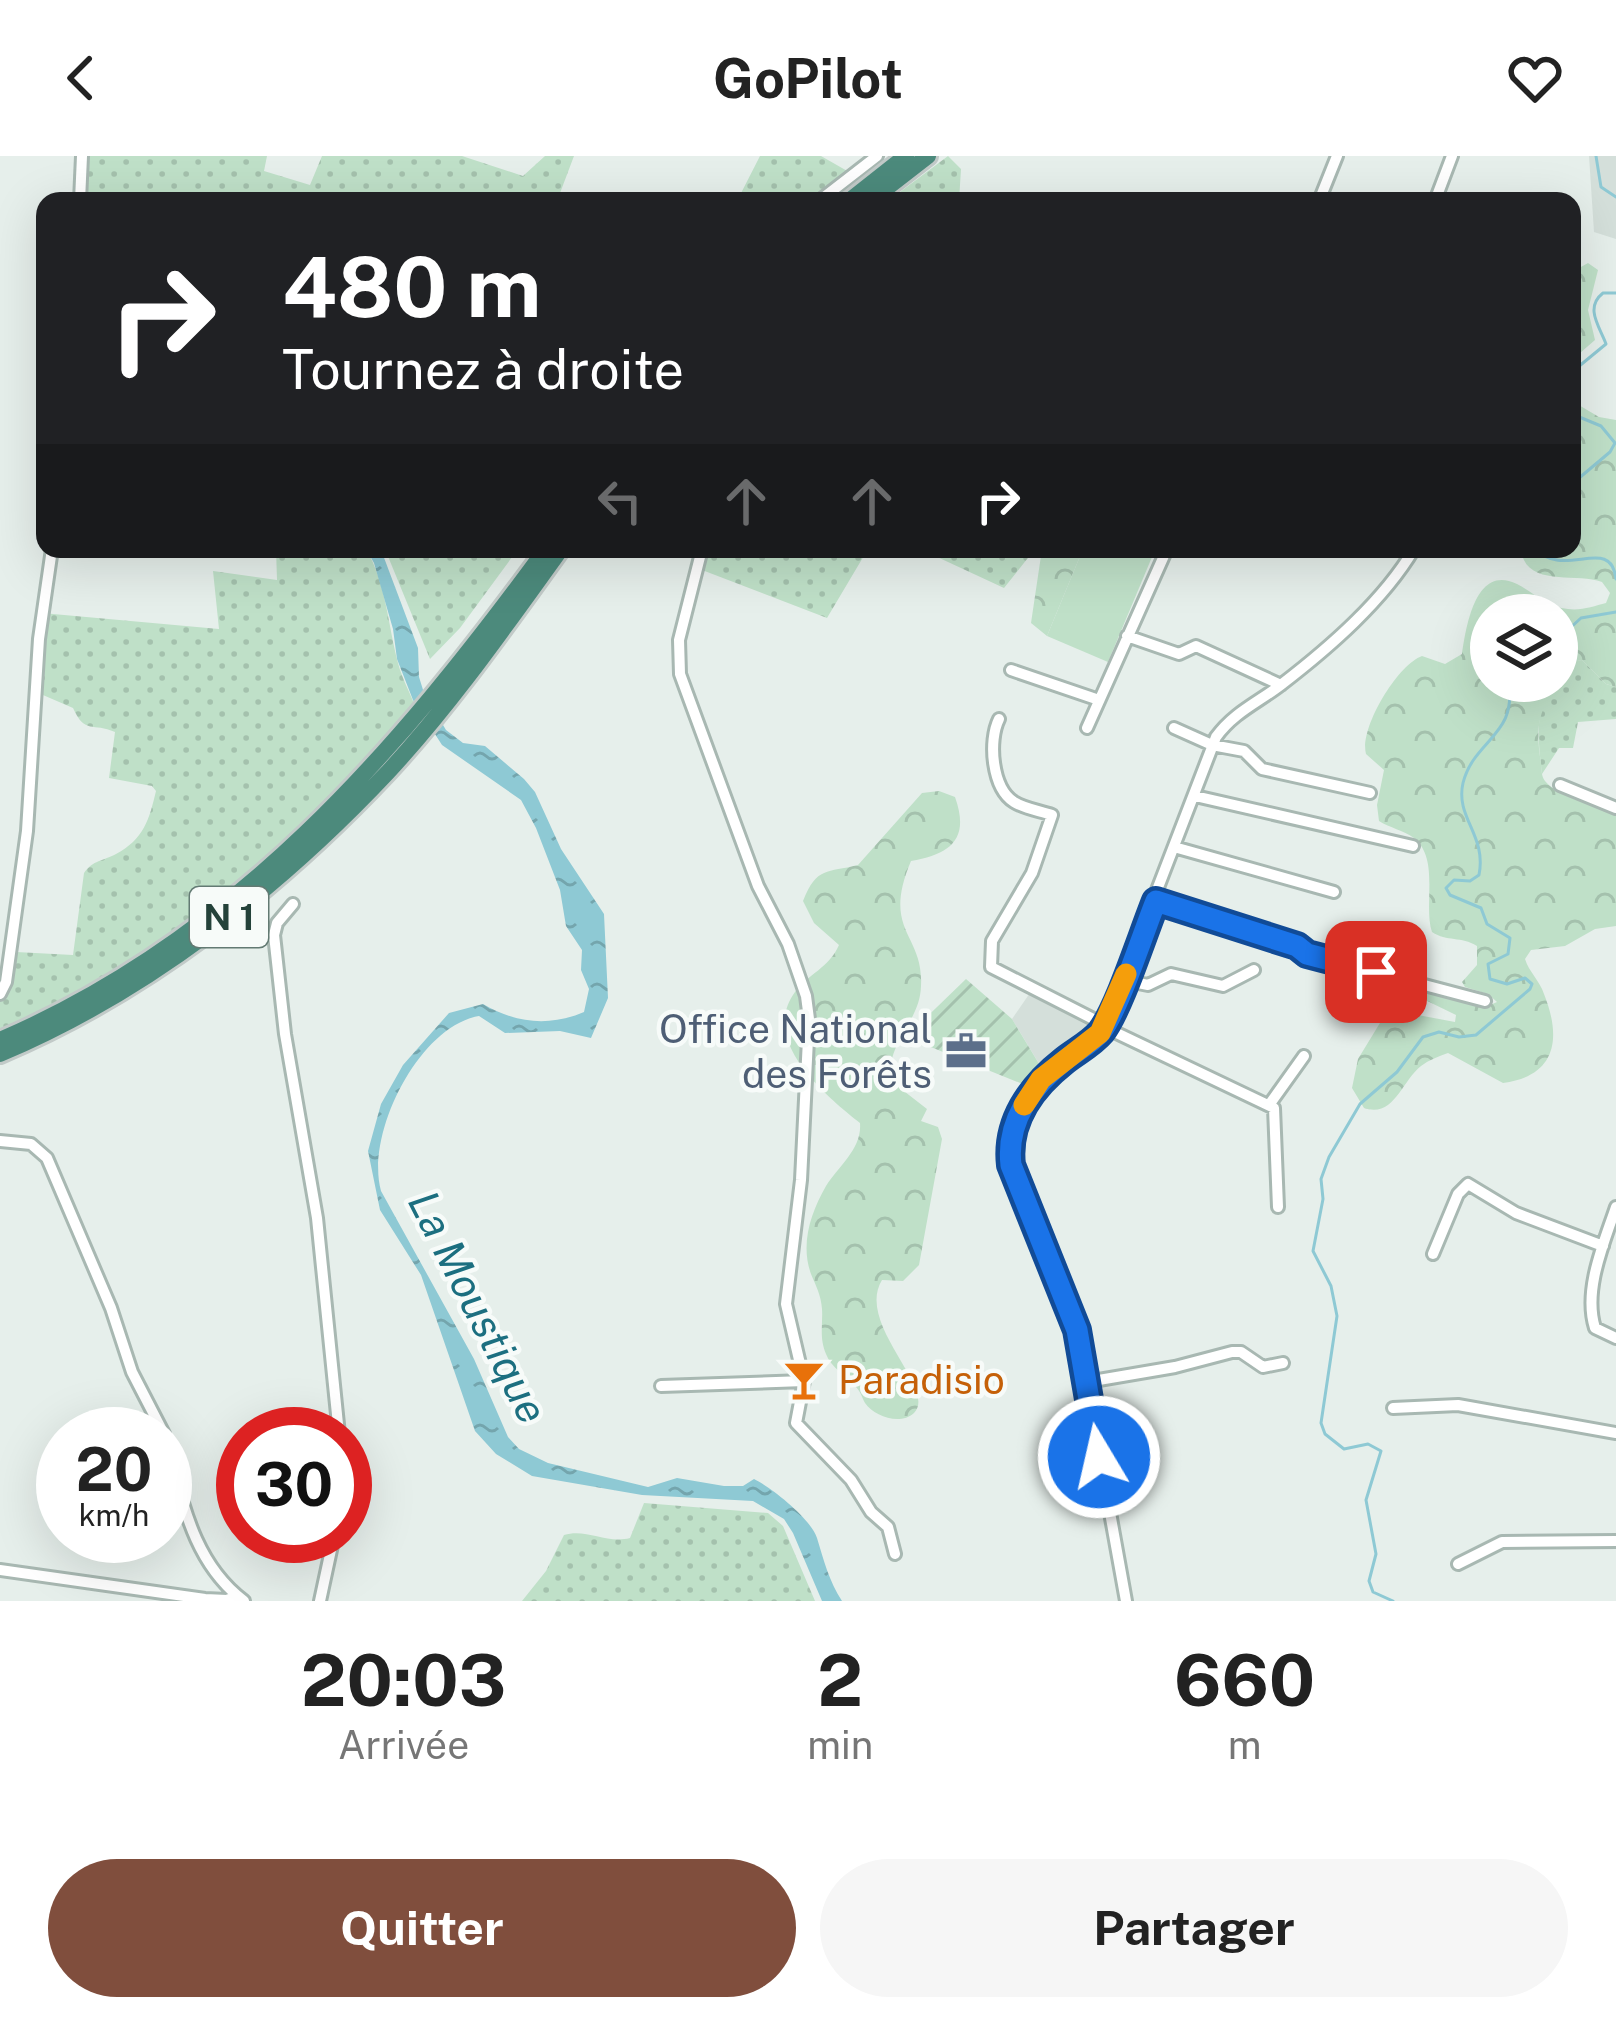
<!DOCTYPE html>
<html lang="fr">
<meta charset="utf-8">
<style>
body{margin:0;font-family:"Public Sans",sans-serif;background:#f6f6f6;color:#222;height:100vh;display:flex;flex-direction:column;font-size:45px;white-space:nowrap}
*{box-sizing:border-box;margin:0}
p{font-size:39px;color:#767676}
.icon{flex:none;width:66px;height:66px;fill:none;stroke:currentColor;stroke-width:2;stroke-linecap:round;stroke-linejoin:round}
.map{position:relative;height:1445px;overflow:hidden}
.details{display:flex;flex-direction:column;background:#fff;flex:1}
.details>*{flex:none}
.banner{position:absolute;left:36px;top:36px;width:1545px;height:366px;border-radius:24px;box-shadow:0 12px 48px #0002;background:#202124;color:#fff;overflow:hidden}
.controls{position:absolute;left:1470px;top:438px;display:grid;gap:24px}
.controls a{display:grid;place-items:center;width:108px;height:108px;border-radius:50%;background:#fff;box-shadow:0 12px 48px #0002;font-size:60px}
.speed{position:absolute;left:36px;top:1251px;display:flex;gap:24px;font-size:60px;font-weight:700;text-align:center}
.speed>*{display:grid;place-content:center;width:156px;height:156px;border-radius:50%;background:#fff;box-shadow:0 12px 48px #0002;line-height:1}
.speed small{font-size:30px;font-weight:400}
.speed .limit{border:18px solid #d22;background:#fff;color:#111}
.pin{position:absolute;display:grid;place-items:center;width:102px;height:102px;color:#fff;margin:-51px;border-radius:24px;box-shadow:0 6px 18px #0006}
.me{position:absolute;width:132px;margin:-66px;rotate:351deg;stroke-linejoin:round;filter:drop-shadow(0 0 9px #0008)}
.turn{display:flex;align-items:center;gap:42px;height:252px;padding:0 48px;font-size:54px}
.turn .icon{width:156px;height:156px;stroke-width:2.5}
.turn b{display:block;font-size:84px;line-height:102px}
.lanes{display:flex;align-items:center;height:114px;padding:0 48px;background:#0003;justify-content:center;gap:60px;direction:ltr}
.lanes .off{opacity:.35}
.eta{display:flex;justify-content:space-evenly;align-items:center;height:204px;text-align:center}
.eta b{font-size:72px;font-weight:700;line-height:84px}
.cta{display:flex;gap:24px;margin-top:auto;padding:24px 48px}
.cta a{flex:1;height:138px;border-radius:72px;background:#804e3d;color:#fff;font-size:48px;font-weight:700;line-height:138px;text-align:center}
.cta a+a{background:#f6f6f6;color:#222}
header{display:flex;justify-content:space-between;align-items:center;height:156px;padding:0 48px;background:#fff;font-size:54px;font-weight:700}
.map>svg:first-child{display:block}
.built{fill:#d4dfda}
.grass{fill:url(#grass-dots)}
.forest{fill:url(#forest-crowns)}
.garden{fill:url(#garden-furrows)}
.pitch{fill:#bfe0c8}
.water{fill:url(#water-ripples)}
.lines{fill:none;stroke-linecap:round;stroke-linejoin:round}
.stream{stroke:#8ec9d4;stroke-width:3}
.minor-casing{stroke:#a8b8b2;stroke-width:16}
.trunk-casing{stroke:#c2cac8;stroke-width:22}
.minor{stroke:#fff;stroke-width:10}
.trunk{stroke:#4c8a7c;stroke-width:16}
.route-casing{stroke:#114b97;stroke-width:30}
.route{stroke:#1a73e8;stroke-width:21}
.slow{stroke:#f59e0b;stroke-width:21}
.labels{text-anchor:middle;stroke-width:9;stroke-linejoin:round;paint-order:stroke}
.shield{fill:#f7fbf9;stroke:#637a73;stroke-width:3}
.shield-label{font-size:36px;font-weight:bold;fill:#24423a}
.service-label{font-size:39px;fill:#4e5e75;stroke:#f7fbf9;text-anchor:end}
.food-label{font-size:39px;fill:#c56008;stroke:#f7fbf9;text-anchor:start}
.water-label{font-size:42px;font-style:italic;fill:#1c6f80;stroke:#f7fbf9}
</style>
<header><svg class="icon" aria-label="back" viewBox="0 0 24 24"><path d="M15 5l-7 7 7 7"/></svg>GoPilot<svg class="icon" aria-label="heart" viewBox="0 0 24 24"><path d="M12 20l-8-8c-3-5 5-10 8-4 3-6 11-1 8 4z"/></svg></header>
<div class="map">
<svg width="1616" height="1445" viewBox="0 0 1616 1445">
<defs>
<pattern id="grass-dots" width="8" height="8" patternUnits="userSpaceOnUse" patternTransform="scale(3)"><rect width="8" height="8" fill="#bfe0c8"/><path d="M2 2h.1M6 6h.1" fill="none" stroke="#a4c1ad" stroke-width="1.8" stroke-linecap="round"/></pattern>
<pattern id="forest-crowns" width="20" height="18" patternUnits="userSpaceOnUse" patternTransform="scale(3)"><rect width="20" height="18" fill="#bfe0c8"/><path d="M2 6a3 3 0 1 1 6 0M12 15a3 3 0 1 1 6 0" fill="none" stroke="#a4c1ad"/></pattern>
<pattern id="garden-furrows" width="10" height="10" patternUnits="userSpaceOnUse" patternTransform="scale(3)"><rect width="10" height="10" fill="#bfe0c8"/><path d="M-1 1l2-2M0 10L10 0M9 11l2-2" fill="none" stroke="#a4c1ad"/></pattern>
<pattern id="water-ripples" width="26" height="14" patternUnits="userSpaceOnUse" patternTransform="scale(3)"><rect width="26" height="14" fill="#8ec9d4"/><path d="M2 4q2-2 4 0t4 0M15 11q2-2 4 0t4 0" fill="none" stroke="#74a5ad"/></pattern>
</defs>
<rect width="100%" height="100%" fill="#e6efeb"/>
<!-- built -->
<path class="built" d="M1589 0H1616V83L1594 76Z
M1034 831 1106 867 1046 919 1012 863Z"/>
<!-- grass -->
<path class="grass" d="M82 0H267L264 15 310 29 322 0H462L523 20 545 0H574L557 45H80Z
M760 0H821L849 16 816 45H737Z
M948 0 961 13 959 45H888Z
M276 393H366C386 427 388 469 398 507 402 523 411 538 416 553 294 680 164 807 0 877V844L9 835 16 796 73 799 84 717C93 704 103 705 116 698 144 683 149 664 156 635L152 630 109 622 115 576C93 566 85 579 73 552L36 536 42 457 219 473 213 415 277 424Z
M385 393H518L460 472 430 503Z
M707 393H868L827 462 702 414Z
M920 393H1035L1004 432Z
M1582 504 1606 528 1616 531V563L1578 566 1573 592H1559L1542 618C1536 568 1535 547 1568 506Z
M644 1347 768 1357 783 1370 815 1445H522L546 1415 564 1379C586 1372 606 1388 630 1382Z"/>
<!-- forest -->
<path class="forest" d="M1588 107 1598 114 1588 154 1595 184 1572 204V116Z
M1572 245 1599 261 1616 264V531L1606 528 1582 504 1568 507 1557 522V459H1491V525H1556C1539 559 1535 569 1541 607 1542 614 1541 620 1545 625 1560 643 1595 648 1616 655V770L1595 773 1565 790 1531 794 1525 803C1529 816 1540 825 1544 838 1562 883 1556 920 1503 927L1448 897C1439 900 1429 904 1421 910 1401 926 1394 962 1364 952L1352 932 1358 903 1383 862 1402 856 1455 866 1456 859 1417 840 1415 836 1420 834 1488 850 1497 846 1488 838 1465 831 1462 826 1477 809V790C1461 780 1447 786 1432 776 1423 749 1440 703 1414 682 1403 674 1390 672 1379 665L1377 649 1384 614 1366 598C1359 573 1397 509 1422 500L1445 508 1462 498C1466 472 1475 407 1517 428 1535 437 1546 451 1568 453 1581 455 1594 450 1606 447L1610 437 1602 426C1575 416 1525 432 1521 393H1572Z
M1042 393H1083L1047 480 1031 467Z
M939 635 955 641C970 683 951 698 911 705 881 776 924 777 921 830 920 867 885 887 891 925L927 953 921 965 938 971 942 983 919 1109 903 1125 882 1124C855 1168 938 1233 914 1257 900 1270 874 1260 865 1247 862 1242 861 1236 856 1231 847 1220 831 1212 826 1198 819 1181 823 1169 822 1153 821 1139 816 1130 811 1118 800 1088 811 1056 826 1030 839 1009 862 993 860 967 826 940 759 885 795 836 808 818 829 812 839 789L814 767 803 745C817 710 827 717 858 709L922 637Z"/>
<!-- garden -->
<path class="garden" d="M966 823 1012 863 1044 916 1030 931 906 881Z"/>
<!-- pitch -->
<path class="pitch" d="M1083 393H1133L1152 401 1108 506 1047 480Z"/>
<!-- water -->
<path class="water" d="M366 393H380L383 399 418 492 419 521 424 537 446 574 463 587 485 590 524 623 535 636 561 693 604 758 608 842 591 882 560 875 505 877 479 860C419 870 365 978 381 1035L474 1203 508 1281 519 1293 548 1307 648 1331 677 1322 724 1330H743L754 1323C772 1332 811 1363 817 1382 824 1405 829 1425 842 1445H822L793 1377 784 1363 753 1345 642 1339 532 1320 496 1298 475 1275 421 1119 380 1054 368 995 381 948 403 909 449 857 483 848C515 867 549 871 584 856L589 833 581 814 582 794 566 770 560 734 536 672 521 644 442 589 413 544 397 503 393 473 374 407Z"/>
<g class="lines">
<!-- stream -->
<path class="stream" d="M1596 0 1601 31 1616 41
M1572 216 1606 188C1600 171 1584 152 1603 137H1616
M1572 258 1601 270 1615 287 1610 296 1572 328
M1536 393C1564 424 1611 378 1616 423
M1557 484 1581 462 1616 456
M1393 1445 1373 1436 1369 1425 1376 1398 1366 1344 1381 1295 1368 1288 1344 1293 1325 1278 1321 1267 1337 1160 1331 1130 1313 1095 1323 1043 1321 1023 1329 1001 1360 948 1397 916 1423 881 1439 876 1459 881 1476 879 1530 833 1532 828 1525 822 1507 828 1490 823 1488 808 1508 798 1510 782 1487 768 1481 752 1450 739 1446 732 1454 724 1470 725 1479 719C1487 679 1455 662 1463 627 1474 583 1519 579 1508 525"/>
<!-- minor casing -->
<g class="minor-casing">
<path id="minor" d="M80 45 82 0
M819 45 877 0
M1319 45 1337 0
M1435 45 1452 0
M702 393 679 484 680 518 758 730 788 788 806 840 809 863 801 1024 786 1148 804 1225 796 1267 851 1324 871 1356 888 1371 895 1398
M1127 480 1179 498 1196 490 1281 529
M1011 514 1099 544
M999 563C988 585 992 632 1014 646 1025 653 1041 655 1052 659L1032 717 992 785 991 811 1105 869
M1087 572 1167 393
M1174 572 1212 589 1244 595 1262 613 1370 637
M1560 629 1616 652
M1195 640 1413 690
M1174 691 1334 736
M1156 745 1297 790 1307 798 1485 845
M293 748 277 767 274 779 285 878 317 1062 339 1278
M1123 824 1148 829 1171 818 1223 830 1254 814
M0 838 6 826 27 675 39 483 52 393
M1104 871 1274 952 1278 1051
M1269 949 1304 900
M0 985 31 988 47 1002 111 1152 132 1216 164 1278
M1616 1051C1604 1087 1583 1134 1595 1172L1616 1182
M1433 1098 1458 1038 1468 1028 1516 1057 1603 1090
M1087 1226 1175 1211 1232 1196H1241L1263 1211 1283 1207
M661 1230 804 1225
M1393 1252 1458 1249 1616 1277
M165 1281C182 1341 191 1405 244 1445
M1458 1408 1502 1386 1616 1385
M0 1414 205 1443 227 1444 237 1440
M320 1445 334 1380
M1126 1445 1077 1174 1011 1009C1006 963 1033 928 1068 901 1082 891 1096 883 1105 869L1216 581C1234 556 1259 546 1282 528 1330 491 1383 445 1414 393"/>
</g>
<!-- trunk casing -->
<g class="trunk-casing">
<path id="trunk" d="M849 45 906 0
M870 45 928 0
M0 884C238 782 397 596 546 393
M0 898C147 836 279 732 388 616 452 547 506 469 561 393"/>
</g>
<!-- minor -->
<use href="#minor" class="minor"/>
<!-- trunk -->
<use href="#trunk" class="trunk"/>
</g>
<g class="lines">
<!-- route casing -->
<g class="route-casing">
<path id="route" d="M1099 1301 1077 1174 1011 1009C1006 966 1031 931 1064 905 1075 896 1091 888 1101 876 1119 853 1143 777 1156 745L1297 790 1307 798 1376 816"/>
</g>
<!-- route -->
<use href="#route" class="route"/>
<!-- slow -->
<path class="slow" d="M1024 949 1041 923 1100 877 1126 818"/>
</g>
<!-- icons -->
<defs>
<g id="office-bare" transform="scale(3.24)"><path d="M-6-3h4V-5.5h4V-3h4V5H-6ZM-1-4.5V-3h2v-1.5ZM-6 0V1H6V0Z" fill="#5c6f8a" stroke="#f7fbf9" stroke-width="2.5" paint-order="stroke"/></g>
<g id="bar-bare" transform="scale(3.24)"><path d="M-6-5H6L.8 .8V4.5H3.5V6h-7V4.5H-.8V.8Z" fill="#e8710a" stroke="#f7fbf9" stroke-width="2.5" paint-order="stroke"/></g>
</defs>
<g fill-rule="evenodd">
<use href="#office-bare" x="966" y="895"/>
<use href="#bar-bare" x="804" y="1224"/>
</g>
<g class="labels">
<!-- shield labels -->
<rect class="shield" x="190" y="731" width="78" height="60" rx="9"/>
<g class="shield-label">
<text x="229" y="774">N 1</text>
</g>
<!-- service labels -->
<g class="service-label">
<text x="932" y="887">Office National<tspan x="932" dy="45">des Forêts</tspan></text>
</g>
<!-- food labels -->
<g class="food-label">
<text x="838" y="1238">Paradisio</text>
</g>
<!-- water labels -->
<g class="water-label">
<text transform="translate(478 1151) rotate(63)" y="15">La Moustique</text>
</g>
</g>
</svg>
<div class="controls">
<a><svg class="icon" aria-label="layers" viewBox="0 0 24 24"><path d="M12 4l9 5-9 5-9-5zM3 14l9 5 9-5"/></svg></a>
</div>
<div class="speed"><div>20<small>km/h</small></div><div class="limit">30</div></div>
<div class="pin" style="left:1376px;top:816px;background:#d93025"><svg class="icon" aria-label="arrive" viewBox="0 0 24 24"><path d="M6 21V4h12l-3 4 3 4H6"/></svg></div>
<svg class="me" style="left:1099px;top:1301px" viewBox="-20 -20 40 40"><circle r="17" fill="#1a73e8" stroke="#fff" stroke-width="3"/><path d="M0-11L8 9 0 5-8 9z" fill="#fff"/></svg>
<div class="banner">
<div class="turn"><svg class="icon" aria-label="right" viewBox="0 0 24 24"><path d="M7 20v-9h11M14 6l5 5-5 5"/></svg><div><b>480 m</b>Tournez à droite</div></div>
<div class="lanes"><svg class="icon off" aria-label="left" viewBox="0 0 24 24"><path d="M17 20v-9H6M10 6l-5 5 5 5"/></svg><svg class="icon off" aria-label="ahead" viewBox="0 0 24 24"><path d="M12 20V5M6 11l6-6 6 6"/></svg><svg class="icon off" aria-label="ahead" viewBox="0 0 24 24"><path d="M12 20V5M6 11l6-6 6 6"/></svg><svg class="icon" aria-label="right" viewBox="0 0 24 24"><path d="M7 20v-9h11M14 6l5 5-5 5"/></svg></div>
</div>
</div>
<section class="details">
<div class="eta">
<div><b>20:03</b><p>Arrivée</p></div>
<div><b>2</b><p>min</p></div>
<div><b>660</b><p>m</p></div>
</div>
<div class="cta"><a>Quitter</a><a>Partager</a></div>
</section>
